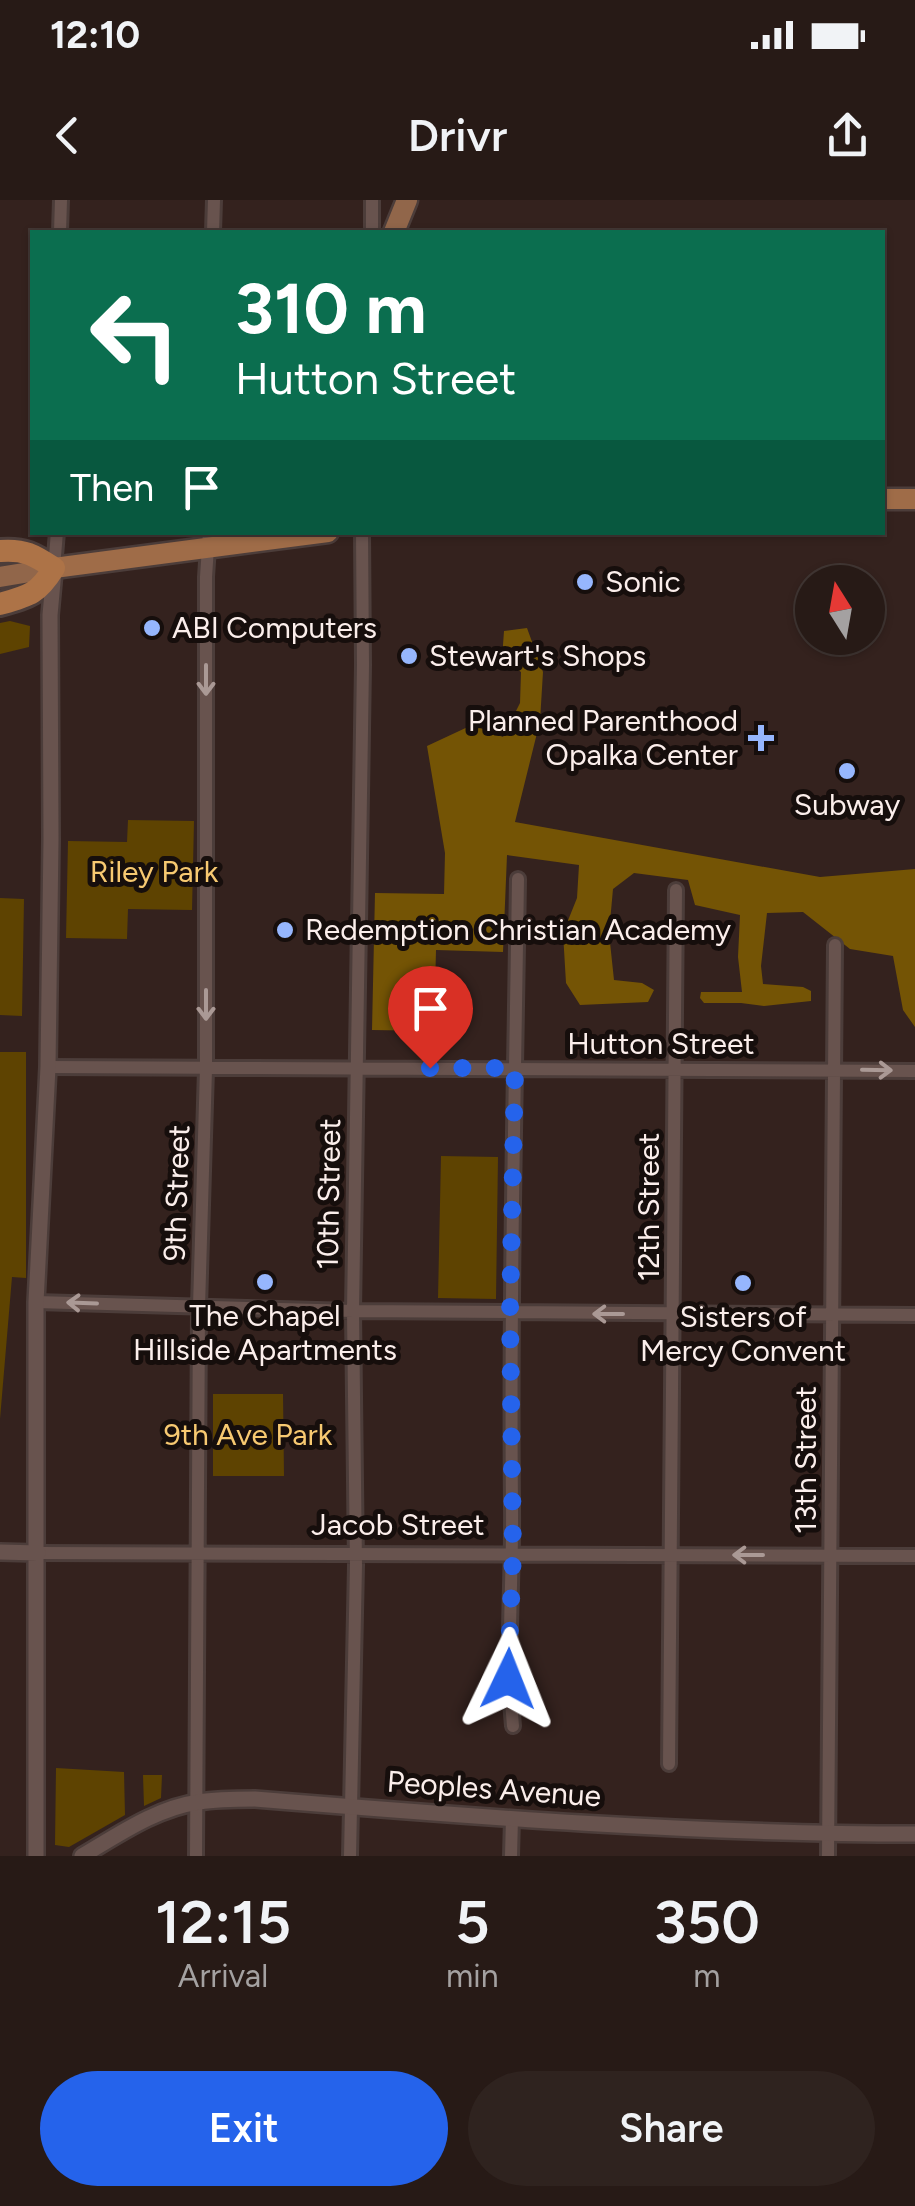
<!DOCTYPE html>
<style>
body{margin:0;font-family:Figtree,sans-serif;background:#2f231f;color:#f1f3f6;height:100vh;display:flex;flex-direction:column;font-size:38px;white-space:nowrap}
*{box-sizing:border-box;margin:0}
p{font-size:32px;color:#a4a1a1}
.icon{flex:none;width:55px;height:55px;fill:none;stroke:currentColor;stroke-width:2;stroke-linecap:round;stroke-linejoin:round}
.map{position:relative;height:1656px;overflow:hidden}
.side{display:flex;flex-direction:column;background:#271a16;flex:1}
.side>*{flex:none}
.hud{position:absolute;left:30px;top:30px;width:855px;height:305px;border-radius:0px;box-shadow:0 2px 8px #0004,0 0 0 2px #433835;background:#0b6e4f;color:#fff;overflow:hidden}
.needle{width:65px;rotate:349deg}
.buttons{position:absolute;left:795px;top:365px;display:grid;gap:20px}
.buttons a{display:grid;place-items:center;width:90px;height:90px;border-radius:50%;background:#271a16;box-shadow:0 2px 8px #0004,0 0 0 2px #433835;font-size:50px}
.pin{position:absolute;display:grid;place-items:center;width:85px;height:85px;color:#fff;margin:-102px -42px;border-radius:50% 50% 50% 0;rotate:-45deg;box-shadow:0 0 10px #0007}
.pin .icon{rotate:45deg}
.me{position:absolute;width:110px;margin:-55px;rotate:2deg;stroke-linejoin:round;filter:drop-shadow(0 0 8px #0008)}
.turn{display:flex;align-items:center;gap:35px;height:210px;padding:0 40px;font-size:45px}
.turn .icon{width:130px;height:130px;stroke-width:2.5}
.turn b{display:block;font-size:70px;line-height:85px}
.then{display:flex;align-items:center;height:95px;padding:0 40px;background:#0003;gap:20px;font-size:38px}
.eta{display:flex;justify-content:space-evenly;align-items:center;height:170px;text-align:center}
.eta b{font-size:60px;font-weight:600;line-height:70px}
.primary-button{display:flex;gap:20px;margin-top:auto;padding:20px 40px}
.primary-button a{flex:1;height:115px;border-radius:60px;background:#2563eb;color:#fff;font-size:40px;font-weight:600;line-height:115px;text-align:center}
.primary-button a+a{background:#2f231f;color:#f1f3f6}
.status{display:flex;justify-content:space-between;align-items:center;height:70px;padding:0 50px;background:#271a16;direction:ltr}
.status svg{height:28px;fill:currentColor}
header{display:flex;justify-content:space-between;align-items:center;height:130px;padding:0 40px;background:#271a16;font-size:45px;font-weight:600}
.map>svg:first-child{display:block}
.green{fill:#5e4301}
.forest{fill:#745405}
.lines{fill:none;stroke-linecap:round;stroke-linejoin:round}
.minor-casing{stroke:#4c3d3a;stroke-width:18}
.tertiary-casing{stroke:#4c3d3a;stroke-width:20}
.primary-casing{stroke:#4c3d3a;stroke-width:25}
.trunk-casing{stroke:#4c3d3a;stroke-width:25}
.motorway-casing{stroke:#4c3d3a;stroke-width:28}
.minor{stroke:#68534e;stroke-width:12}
.tertiary{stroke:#68534e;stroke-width:15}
.primary{stroke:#91664a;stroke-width:20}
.trunk{stroke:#9f6c48;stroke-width:20}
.motorway{stroke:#ad7347;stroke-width:22}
.oneway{stroke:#aa9995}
.route{stroke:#2563eb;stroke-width:18;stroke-dasharray:0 32.4}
.poi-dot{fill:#96b6fd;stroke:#160e0c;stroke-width:4}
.labels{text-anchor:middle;stroke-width:10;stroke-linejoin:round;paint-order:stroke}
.poi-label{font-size:30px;fill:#fbeeeb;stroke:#160e0c;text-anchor:start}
.park-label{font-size:30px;fill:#f7c971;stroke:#160e0c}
.street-label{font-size:30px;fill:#fbeeeb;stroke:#160e0c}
</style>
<div class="status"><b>12:10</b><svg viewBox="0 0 49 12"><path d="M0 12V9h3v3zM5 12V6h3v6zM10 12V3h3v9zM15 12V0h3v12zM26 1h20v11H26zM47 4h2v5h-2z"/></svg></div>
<header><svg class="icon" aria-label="back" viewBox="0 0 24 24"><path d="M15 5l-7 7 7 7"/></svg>Drivr<svg class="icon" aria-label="share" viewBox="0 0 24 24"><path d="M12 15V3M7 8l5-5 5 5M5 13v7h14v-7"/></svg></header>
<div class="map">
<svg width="915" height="1656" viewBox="0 0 915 1656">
<rect width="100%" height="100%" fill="#34221e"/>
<!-- green -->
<path class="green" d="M10 421 30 426 29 447 0 454V423Z
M128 620 194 621 192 710 128 709 127 739 66 738 68 641 127 642Z
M0 698 24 699 22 816 0 815Z
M0 852H26V1078L12 1077 0 1219Z
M441 956 498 957 496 1099 438 1098Z
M213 1194H283L284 1276H213Z
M56 1568 124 1572 125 1615 69 1647 55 1645Z
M143 1575H162L161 1598 144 1606Z"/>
<!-- forest -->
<path class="forest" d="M527 428 543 472 540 521 515 622 820 677 915 669V827L903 810 893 756 850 749 803 712 767 713 761 766 763 784 803 787 811 791V801L764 806 741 803H704L700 798 701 792H742L738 757 740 715 695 705 688 680 634 673 613 689 609 733 614 780 642 783 654 790 648 802 580 805 566 783 563 733 577 698 579 665 507 655 503 752 436 750 434 831 372 830 375 693 444 694 445 653 427 546 472 525 503 537 520 503 521 472 502 459 504 431Z"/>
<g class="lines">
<!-- minor casing -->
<g class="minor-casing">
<path id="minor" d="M60 32 61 0
M213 32 214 0
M372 32V0
M54 368 57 332
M48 867 915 871
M36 1102 353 1111 915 1115
M38 1353 915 1356
M513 1526C506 1453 513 1380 512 1307 510 1098 515 888 518 679
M669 1564 676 690
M196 1656 199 1107 206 869V377L209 332
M350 1656 356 1365 353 1111 363 465 362 332
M511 1656 512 1618
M828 1656 835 745"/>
</g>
<!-- tertiary casing -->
<g class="tertiary-casing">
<path id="tertiary" d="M0 1352 38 1353
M36 1656V1102L48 867 51 639 50 415 54 371
M82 1656C118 1635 156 1608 199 1602 217 1599 237 1599 255 1599 475 1617 695 1634 915 1634"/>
</g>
<!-- primary casing -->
<g class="primary-casing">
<path id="primary" d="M394 32 407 0
M0 377 54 368"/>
</g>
<!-- trunk casing -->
<g class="trunk-casing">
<path id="trunk" d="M882 299H915
M54 368 328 332"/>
</g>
<!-- motorway casing -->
<g class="motorway-casing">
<path id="motorway" d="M0 351C25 349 34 355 54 368 38 394 29 396 0 404"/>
</g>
<!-- minor -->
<use href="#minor" class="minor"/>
<!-- tertiary -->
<use href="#tertiary" class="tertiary"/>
<!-- primary -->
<use href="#primary" class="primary"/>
<!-- trunk -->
<use href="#trunk" class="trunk"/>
<!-- motorway -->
<use href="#motorway" class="motorway"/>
</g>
<!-- one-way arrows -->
<defs><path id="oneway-shaft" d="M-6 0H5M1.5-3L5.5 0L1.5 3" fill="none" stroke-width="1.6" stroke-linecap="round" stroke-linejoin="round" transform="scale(2.5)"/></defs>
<g class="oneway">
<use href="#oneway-shaft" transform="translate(206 480) rotate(90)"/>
<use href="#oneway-shaft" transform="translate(206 805) rotate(90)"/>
<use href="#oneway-shaft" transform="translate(877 870) rotate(1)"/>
<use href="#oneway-shaft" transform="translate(82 1103) rotate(-178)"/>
<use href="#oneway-shaft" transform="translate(608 1114) rotate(-180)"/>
<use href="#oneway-shaft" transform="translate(748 1355) rotate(-180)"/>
</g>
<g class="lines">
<!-- route -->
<path class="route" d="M430 868H515L510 1113 513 1353 508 1479"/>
</g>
<!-- markers -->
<g class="poi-dot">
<circle cx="585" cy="382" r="10"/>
<circle cx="152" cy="428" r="10"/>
<circle cx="409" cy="456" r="10"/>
<path d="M756 523h10v10h10v10h-10v10h-10v-10h-10v-10h10z"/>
<circle cx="847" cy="571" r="10"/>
<circle cx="285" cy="730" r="10"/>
<circle cx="265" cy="1082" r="10"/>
<circle cx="743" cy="1083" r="10"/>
</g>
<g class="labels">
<!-- poi labels -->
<g class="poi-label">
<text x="605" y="392">Sonic</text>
<text x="172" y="438">ABI Computers</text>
<text x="429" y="466">Stewart's Shops</text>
<text x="738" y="531" text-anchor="end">Planned Parenthood<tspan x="738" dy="34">Opalka Center</tspan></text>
<text x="847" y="615" text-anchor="middle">Subway</text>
<text x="305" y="740">Redemption Christian Academy</text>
<text x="265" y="1126" text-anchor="middle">The Chapel<tspan x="265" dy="34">Hillside Apartments</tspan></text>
<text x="743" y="1127" text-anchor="middle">Sisters of<tspan x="743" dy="34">Mercy Convent</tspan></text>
</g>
<!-- park labels -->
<g class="park-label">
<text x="154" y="682">Riley Park</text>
<text x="248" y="1245">9th Ave Park</text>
</g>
<!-- street labels -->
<g class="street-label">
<text x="661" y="854">Hutton Street</text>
<text transform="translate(177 993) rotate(-88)" y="10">9th Street</text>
<text transform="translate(329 994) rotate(-89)" y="10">10th Street</text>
<text transform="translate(649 1007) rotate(-90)" y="10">12th Street</text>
<text transform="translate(806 1260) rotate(-90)" y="10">13th Street</text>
<text x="398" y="1335">Jacob Street</text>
<text transform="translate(494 1589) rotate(4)" y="10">Peoples Avenue</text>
</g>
</g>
</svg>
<div class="buttons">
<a><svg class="needle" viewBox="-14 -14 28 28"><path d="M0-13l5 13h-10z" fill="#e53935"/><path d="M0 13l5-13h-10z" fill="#a4a1a1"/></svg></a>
</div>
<div class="pin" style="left:430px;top:868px;background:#d93025"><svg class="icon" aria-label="arrive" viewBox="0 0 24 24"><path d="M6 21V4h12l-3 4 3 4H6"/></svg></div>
<svg class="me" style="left:508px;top:1479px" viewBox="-20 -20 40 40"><path d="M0-17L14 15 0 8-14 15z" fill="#2563eb" stroke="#fff" stroke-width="4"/></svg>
<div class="hud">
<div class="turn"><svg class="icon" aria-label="left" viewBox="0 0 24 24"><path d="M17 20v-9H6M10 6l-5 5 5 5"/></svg><div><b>310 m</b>Hutton Street</div></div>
<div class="then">Then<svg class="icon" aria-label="arrive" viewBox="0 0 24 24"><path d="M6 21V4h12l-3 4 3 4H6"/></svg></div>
</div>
</div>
<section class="side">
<div class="eta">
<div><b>12:15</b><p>Arrival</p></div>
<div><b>5</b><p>min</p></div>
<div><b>350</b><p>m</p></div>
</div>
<div class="primary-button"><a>Exit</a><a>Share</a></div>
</section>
